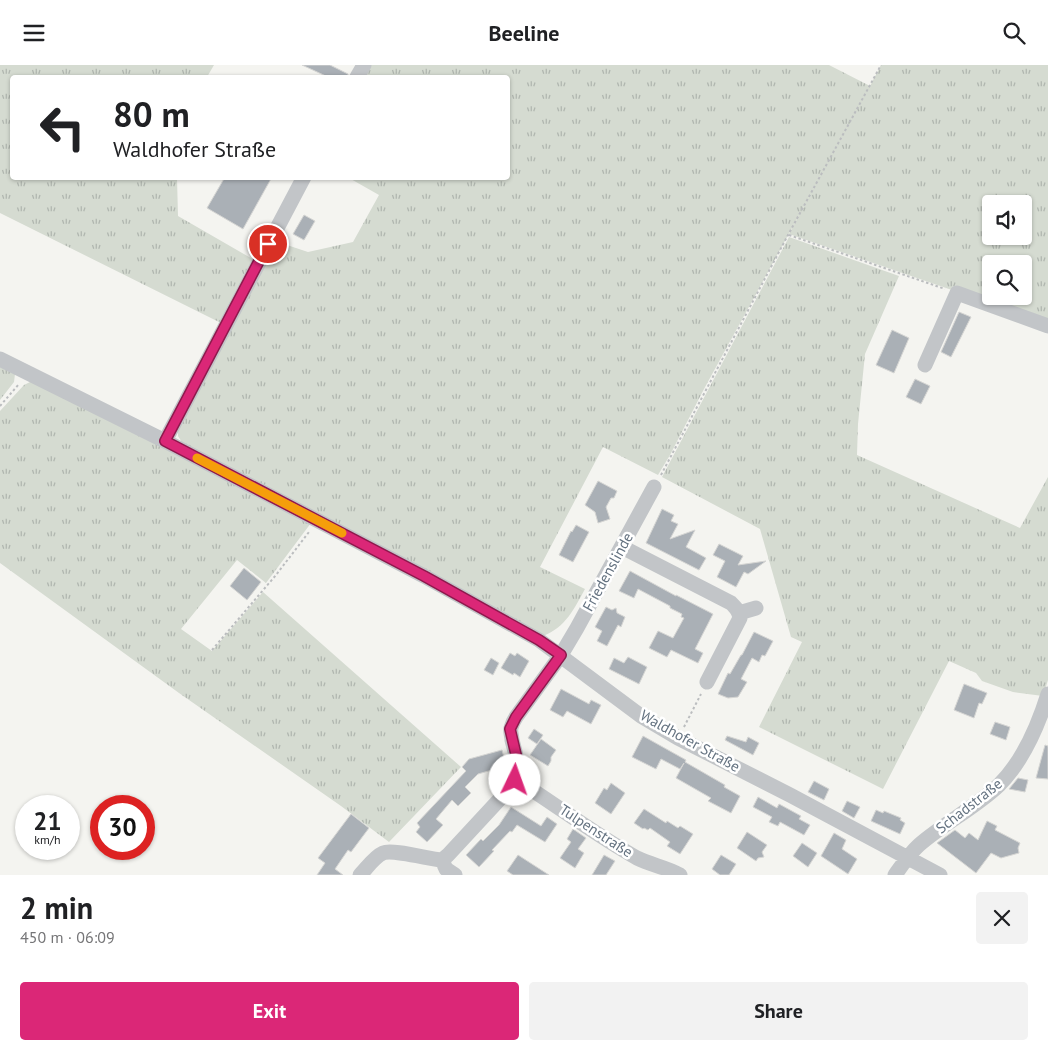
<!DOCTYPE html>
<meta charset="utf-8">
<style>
body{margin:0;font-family:"PT Sans",sans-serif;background:#f2f2f2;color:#202124;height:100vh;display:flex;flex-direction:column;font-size:19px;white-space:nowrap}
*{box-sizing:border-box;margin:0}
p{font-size:16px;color:#757577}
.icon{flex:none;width:28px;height:28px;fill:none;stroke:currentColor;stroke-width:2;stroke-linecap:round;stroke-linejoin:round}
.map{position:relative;height:810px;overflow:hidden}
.side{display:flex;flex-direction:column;background:#fff;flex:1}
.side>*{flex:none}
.hud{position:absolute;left:10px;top:10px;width:500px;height:105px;border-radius:5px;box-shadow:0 1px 4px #0004;background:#fff;color:#202124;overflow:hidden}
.buttons{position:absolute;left:982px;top:130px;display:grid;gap:10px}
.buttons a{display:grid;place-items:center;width:50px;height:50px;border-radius:5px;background:#fff;box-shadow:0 1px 4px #0004;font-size:25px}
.speed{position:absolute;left:15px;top:730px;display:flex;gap:10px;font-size:25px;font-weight:700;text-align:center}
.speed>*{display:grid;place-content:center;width:65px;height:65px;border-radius:50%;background:#fff;box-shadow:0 1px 4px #0004;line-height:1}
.speed small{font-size:12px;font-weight:400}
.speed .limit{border:8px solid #d22;background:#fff;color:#111}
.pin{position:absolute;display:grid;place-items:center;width:42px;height:42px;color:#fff;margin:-21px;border:2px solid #fff;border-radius:50%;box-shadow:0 1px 5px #0007}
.me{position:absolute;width:55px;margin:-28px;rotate:3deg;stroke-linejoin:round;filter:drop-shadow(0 0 4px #0008)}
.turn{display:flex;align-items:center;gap:18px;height:105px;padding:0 20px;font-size:22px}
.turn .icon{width:65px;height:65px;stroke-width:2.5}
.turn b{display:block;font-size:35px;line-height:42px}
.round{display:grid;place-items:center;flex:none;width:52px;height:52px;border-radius:5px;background:#f2f2f2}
.overview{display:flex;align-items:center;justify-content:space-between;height:85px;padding:0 20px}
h1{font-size:30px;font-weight:700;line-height:38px}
.action{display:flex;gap:10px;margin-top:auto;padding:10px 20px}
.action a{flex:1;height:58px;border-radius:5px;background:#db2777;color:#fff;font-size:20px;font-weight:700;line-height:58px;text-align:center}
.action a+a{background:#f2f2f2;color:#202124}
header{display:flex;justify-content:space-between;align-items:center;height:65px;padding:0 20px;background:#fff;font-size:22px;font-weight:700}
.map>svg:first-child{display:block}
.grass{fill:url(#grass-tufts);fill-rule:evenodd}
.building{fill:#aab0b6;stroke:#d5d5d3}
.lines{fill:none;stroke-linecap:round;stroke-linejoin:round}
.path{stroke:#bbbdbf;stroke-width:2;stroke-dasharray:2.5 2.5;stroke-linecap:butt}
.minor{stroke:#c2c5c8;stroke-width:15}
.route-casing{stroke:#8e194d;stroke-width:12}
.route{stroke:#db2777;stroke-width:9}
.slow{stroke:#f59e0b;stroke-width:9}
.labels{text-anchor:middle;stroke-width:5;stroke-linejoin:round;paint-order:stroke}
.street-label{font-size:15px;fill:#647280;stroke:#fff}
</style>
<header><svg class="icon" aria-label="menu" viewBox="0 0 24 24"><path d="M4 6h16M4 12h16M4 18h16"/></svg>Beeline<svg class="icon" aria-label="search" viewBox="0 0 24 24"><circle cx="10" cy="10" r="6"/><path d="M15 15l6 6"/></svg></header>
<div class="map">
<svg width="1048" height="810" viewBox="0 0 1048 810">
<defs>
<pattern id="grass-tufts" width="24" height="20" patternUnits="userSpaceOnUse" patternTransform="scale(1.25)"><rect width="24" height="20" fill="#d5dbd1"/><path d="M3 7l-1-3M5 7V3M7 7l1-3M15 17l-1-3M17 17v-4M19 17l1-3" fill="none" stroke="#b0b6af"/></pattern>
</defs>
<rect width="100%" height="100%" fill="#f4f4f0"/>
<!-- grass -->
<path class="grass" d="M0 0H214L207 12H12V112L177 113 178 151 256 196 223 259 0 148Z
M368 0H829L870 21 881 0H1048V258L789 169 816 119 704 324 670 390 658 410 603 382 540 502 585 524C574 544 566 562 543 571L183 379 178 371V361L272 180 281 178 308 187 353 177 379 130 349 113 508 112V12H361ZM991 139H1024V171H991ZM991 199H1024V231H991Z
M789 172 899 211 865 289 858 359 857 390 1020 463 1048 412V615L1043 631 1013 627 982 616 976 608 949 596 883 724 759 662 802 577 791 572 760 464 662 412Z
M0 298 15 309 14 317 0 335Z
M30 317H38L311 458 266 518 237 495 181 564 212 586 263 527 461 702 389 777 341 741 179 628 0 498V346L24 320Z"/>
<!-- building -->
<path class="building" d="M302 0H330L348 9V12H328Z
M225 112H272L243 164 207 143Z
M304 150 315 156 304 175 293 169Z
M959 247 971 252 951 292 941 287Z
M892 265 909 273 894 308 876 300Z
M915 314 930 321 921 339 906 332Z
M598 416 617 426 614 433H611L606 442 610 454 598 458 595 447 585 440Z
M662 444 674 450 671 456 678 459 670 474 695 465 686 482 706 493 699 505 646 478Z
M576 460 589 467 573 497 559 490 571 466 572 467Z
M719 479 743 491 738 500 766 496 748 509 744 507 736 522 717 512 725 496 713 490Z
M244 503 261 517 247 535 230 521Z
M630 506 676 531V530L713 549 695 584 703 588 698 598 671 585 667 592 649 583 658 566 673 573 684 553 681 552 682 549 670 543V541L638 524 634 533 619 526Z
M606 542 612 545 616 543 617 548 625 552 621 562 618 560 607 581 597 576 602 566 595 562Z
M754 567 773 576 765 591 762 590 759 597 752 593 741 614 747 617 738 632 728 633 718 629 728 608 730 609 741 590H742Z
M510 588 515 591 517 588 529 596 520 612 514 608 513 610 501 603Z
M628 592 647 602 639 619 609 604 614 593 624 598Z
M491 593 499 598 493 610 484 605Z
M964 619 987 628 982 639 979 638 974 653 954 645Z
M561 624 589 639 591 635 601 640 591 659 567 646 563 652 550 645Z
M995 657 1010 662 1006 675 990 669Z
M534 664 543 670 537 679 528 673Z
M643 671 686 695 685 697 725 720 724 722 740 731 731 748 708 736 711 733 676 713 684 698 680 704 661 694 656 704 632 692Z
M727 671 746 677 748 672 759 678 753 690 725 675Z
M541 674 556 685 551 692V696L548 701 530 690Z
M1045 680 1048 681V714L1036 713Z
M502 685 506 701 502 702 503 704 493 707 492 705 478 709 465 722 471 728 458 741 452 735 436 754 443 760 427 777 416 767 420 762 417 758 466 706 462 702 469 694Z
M1018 713 1028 715 1025 727 1009 724Z
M814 716 829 724 824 735 808 727Z
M611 718 625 728 611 749 595 738 604 723 607 725Z
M758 732 777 743 779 739 801 751 799 754 810 760 804 770 780 757 778 761 769 757 772 752 753 742Z
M847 736 860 742 854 753 842 746Z
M511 742 541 761 547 752 557 759 545 777 517 760 512 767 510 766 492 785 494 786 479 802 466 790 481 774 483 776 499 760Z
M644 744 666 758 667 756 678 763 680 761 693 769 680 789 667 781 670 777 650 763 648 765 644 763 643 764 634 758Z
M876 745 883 748 884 746 901 753 900 755 905 758 900 769 871 756Z
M351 749 369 763 351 787 348 785 335 804 343 810H317L325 798 318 793Z
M987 756 997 761 995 765 1020 778 1018 783 1019 788 1001 793 991 788 976 808 937 778 955 765 965 773 969 768 978 775Z
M573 764 586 773 578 784 584 788 575 803 560 793 571 777 567 774Z
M747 767 767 780 762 787 764 792 758 793 756 796 737 783Z
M834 768 846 775 842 784 857 794 848 809 821 791Z
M802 778 817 788 808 802 793 791Z
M518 790 549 810H513L507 806Z
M604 790 615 796 606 810H592Z
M721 790 736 799 729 810H720L712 804Z"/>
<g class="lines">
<!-- path -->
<path class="path" d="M789 170 945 224
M0 341 19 319
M661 410 788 170 881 0
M212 585 276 510 309 467
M684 662 701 629"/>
<!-- minor -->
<path class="minor" d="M357 12 364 0
M0 294 165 376 424 511 539 575 641 651 678 673 790 730 940 810
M925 300 957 228 1048 261
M165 376 304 112
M622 482 731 538C736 543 739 546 740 553L707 617
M739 548 756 543
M515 715 526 721C563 745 599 772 637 793 651 800 666 802 680 810
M442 795 446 804 455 810
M360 810C367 803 374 792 383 788 392 784 429 794 442 795L448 790 511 722C521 704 517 694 512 675 512 671 510 667 511 663 512 659 514 655 516 652L561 590 577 563 654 422
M895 810C902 800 910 788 919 780 944 758 975 743 999 720 1024 695 1038 661 1048 629"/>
</g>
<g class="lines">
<!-- route casing -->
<g class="route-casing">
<path id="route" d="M268 179 165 376 424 511 539 575 561 590 516 652 510 664 518 698V705L515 715"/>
</g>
<!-- route -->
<use href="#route" class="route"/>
<!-- slow -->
<path class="slow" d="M197 393 342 468"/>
</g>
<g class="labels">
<!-- street labels -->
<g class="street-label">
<text transform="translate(608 507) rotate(-61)" y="5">Friedenslinde</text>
<text transform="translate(690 676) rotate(29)" y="5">Waldhofer Straße</text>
<text transform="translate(969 741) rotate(-38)" y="5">Schadstraße</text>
<text transform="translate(596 766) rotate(33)" y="5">Tulpenstraße</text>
</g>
</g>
</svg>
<div class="buttons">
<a><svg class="icon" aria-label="sound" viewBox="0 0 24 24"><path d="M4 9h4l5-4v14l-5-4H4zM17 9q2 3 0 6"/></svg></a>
<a><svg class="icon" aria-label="search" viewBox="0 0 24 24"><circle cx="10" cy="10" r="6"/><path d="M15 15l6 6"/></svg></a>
</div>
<div class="speed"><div>21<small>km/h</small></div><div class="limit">30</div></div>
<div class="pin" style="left:268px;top:179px;background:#d93025"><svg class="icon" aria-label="arrive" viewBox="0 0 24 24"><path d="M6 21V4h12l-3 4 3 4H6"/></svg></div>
<svg class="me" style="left:515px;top:715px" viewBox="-20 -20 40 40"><circle r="19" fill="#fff"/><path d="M0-13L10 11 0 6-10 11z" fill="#db2777"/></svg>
<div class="hud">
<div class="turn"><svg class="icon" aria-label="left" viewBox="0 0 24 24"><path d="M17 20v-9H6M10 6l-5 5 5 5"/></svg><div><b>80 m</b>Waldhofer Straße</div></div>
</div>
</div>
<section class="side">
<div class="overview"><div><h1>2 min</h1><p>450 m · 06:09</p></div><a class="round"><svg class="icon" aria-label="close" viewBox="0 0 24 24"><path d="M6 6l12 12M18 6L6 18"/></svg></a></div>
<div class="action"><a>Exit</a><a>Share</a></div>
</section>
